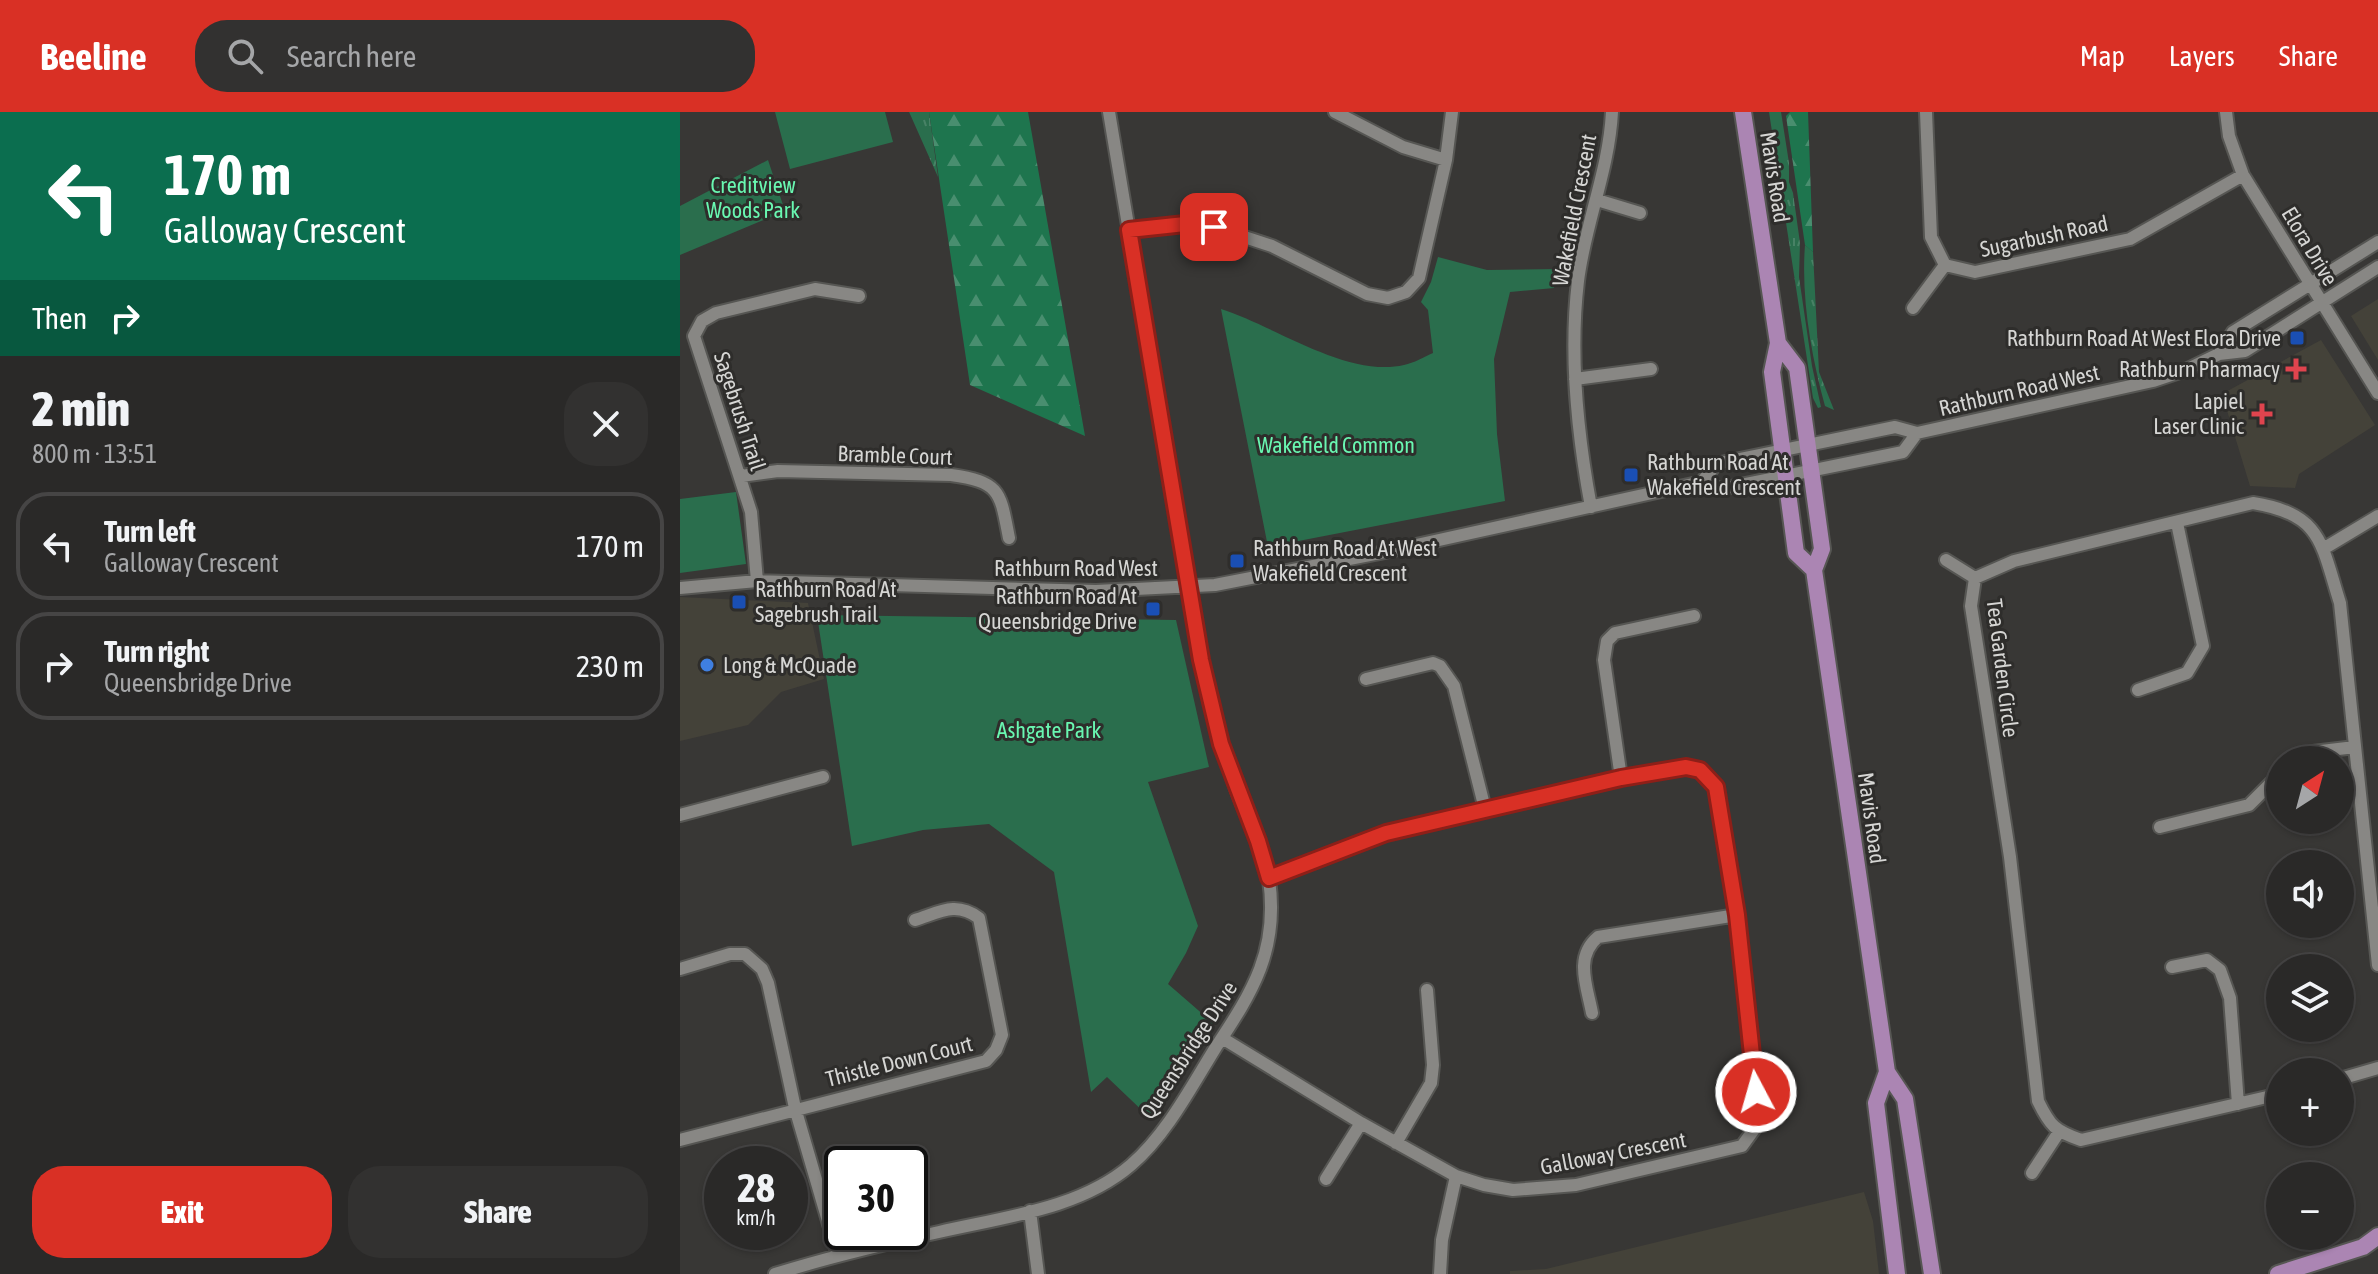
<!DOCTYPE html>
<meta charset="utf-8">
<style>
body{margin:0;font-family:"Asap Condensed",sans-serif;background:#323130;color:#f1f3f6;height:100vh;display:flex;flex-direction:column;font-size:30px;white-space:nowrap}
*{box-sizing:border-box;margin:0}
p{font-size:26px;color:#a5a6a8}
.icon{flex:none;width:44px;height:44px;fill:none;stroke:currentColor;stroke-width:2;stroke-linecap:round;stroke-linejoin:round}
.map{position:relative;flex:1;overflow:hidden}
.details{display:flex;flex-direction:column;background:#2a2928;width:680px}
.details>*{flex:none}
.hud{background:#0b6e4f;color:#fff;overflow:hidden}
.needle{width:52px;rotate:36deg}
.buttons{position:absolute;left:1586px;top:634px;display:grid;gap:16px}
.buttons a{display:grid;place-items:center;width:88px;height:88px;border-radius:50%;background:#2a2928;box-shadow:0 2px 6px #0004,0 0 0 2px #464545;font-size:40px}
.speed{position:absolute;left:24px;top:1034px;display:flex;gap:16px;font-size:40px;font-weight:700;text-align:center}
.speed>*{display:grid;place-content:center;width:104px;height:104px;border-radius:50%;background:#2a2928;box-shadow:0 2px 6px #0004,0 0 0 2px #464545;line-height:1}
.speed small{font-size:20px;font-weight:400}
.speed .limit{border:4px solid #111;border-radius:12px;background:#fff;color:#111}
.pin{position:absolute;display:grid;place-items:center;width:68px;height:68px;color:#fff;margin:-34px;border-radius:16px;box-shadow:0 4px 12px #0006}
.me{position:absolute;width:88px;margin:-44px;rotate:354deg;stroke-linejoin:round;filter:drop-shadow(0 0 6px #0008)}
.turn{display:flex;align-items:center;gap:28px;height:168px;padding:0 32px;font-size:36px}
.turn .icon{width:104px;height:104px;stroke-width:2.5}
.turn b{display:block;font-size:56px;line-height:68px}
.then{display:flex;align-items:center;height:76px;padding:0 32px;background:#0003;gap:16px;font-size:30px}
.round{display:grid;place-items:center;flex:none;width:84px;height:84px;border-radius:32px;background:#323130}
.summary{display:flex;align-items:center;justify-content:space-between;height:136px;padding:0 32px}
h1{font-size:48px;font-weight:800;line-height:60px}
.action{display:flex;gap:16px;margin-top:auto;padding:16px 32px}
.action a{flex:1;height:92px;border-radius:32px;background:#d93025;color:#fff;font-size:32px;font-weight:800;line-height:92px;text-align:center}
.action a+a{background:#323130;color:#f1f3f6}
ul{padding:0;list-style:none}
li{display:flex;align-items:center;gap:24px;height:108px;margin:0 16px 12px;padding:0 16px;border:4px solid #464545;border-radius:32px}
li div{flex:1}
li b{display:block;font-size:30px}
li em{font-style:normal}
header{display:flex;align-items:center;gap:48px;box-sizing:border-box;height:112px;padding:0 40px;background:#d93025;color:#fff}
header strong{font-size:38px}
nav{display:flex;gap:44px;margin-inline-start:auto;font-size:28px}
.search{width:560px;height:72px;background:#323130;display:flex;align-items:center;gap:20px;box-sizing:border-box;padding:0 28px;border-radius:32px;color:#a5a6a8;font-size:30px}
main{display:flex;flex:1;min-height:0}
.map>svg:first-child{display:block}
.built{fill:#444239}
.grass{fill:url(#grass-tufts)}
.forest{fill:url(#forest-firs)}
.park{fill:#2a6e4d}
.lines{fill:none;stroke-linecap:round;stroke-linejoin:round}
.minor-casing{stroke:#565653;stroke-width:16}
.major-casing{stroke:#565653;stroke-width:20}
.minor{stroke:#888784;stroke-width:12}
.major{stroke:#ab85b3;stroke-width:16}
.route-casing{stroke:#8d1f18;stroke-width:20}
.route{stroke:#d93025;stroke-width:14}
.transit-dot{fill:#1a4fb4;stroke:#2e2d2b;stroke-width:3}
.health-dot{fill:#e0444e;stroke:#2e2d2b;stroke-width:3}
.shop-dot{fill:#3f7fe0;stroke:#2e2d2b;stroke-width:3}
.labels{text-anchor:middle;stroke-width:6;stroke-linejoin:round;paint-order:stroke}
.street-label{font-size:22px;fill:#d6d6d4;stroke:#2e2d2b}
.park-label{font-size:22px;fill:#69f7b1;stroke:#2e2d2b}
.poi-label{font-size:22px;fill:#d6d6d4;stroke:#2e2d2b;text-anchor:end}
</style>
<header>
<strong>Beeline</strong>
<div class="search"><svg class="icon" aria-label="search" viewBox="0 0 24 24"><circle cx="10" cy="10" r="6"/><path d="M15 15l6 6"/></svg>Search here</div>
<nav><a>Map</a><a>Layers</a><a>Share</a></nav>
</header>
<main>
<section class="details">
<div class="hud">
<div class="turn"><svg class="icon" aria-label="left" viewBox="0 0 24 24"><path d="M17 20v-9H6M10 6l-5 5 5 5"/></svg><div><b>170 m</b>Galloway Crescent</div></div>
<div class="then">Then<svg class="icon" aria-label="right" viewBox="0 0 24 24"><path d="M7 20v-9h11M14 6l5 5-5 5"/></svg></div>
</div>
<div class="summary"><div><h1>2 min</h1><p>800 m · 13:51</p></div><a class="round"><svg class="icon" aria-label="close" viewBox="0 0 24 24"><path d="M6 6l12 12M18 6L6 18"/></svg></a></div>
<ul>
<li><svg class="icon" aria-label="left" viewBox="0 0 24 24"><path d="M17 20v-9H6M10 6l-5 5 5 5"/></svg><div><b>Turn left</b><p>Galloway Crescent</p></div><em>170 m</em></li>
<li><svg class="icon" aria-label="right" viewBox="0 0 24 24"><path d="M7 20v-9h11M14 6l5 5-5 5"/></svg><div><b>Turn right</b><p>Queensbridge Drive</p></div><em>230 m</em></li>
</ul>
<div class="action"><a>Exit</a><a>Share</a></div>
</section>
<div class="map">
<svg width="1698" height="1162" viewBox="0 0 1698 1162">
<defs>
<pattern id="grass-tufts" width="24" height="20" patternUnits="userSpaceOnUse" patternTransform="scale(2)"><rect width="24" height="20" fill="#2a6e4d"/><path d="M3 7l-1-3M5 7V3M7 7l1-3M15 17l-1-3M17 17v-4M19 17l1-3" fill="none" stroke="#488266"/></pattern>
<pattern id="forest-firs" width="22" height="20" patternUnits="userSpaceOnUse" patternTransform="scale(2)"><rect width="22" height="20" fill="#1e754e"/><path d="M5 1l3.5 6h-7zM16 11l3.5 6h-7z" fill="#498e6f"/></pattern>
</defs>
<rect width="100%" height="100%" fill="#383735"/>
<!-- built -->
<path class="built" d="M1698 187V248L1671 204Z
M1641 228 1695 313 1619 362 1615 376 1570 374 1542 282Z
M0 485 128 491 144 567 101 580 68 613 0 629Z
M1184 1080 1193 1109 1199 1162H830V1159L866 1157Z"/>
<!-- grass -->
<path class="grass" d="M229 0H249L258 65 230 2Z
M1089 0H1101L1109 51V70L1113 81 1120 131 1119 165 1132 254 1141 295 1138 296 1133 286Z
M1125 133 1133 140 1139 260 1154 298 1145 294C1131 242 1121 186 1125 133Z"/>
<!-- forest -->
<path class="forest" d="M249 0H348L405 324 290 273Z
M1110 0H1128L1133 140 1125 133 1106 4Z"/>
<!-- park -->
<path class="park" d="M95 0H205L213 30 110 57Z
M88 48 105 99 0 143V94Z
M758 145 807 158 879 157 874 176 830 180 814 247 817 322 825 389 588 435 541 197C595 214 667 266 724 253 734 251 744 245 753 241L748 198 741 190 751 170Z
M56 380 66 452 0 461V387Z
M137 503 496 508 529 655 468 670 518 814 506 841 488 872 533 911 470 1006 427 965 411 980 374 760 309 712 243 718 172 734Z"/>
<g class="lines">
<!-- minor casing -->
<g class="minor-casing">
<path id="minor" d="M655 0 723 35 766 48
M1246 0 1251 125 1265 153 1295 160 1450 127 1563 63
M1546 0 1549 24 1563 63 1698 281
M917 88 960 101
M449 118 505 112 534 115 592 134 687 182 708 186 726 180 739 166 766 48 772 0
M1233 196 1265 153
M1539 242 1553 220 1698 130
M895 267 971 257
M61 364 98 359 271 363C321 370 320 380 329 426
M1022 370 1036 352 1215 315 1237 321 1473 269 1506 258 1539 242 1565 239 1698 155
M911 395C897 320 889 244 898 169 905 112 929 58 932 0
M1643 437 1698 404
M1266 448 1295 466
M77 469 71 400 14 224 22 209 36 201 135 177 179 184
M0 476 77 469 416 479 535 473 700 441 1022 370 1041 377 1223 340 1237 321
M686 567 753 551 760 554 774 574 805 697
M1458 578 1507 561 1523 534 1497 411
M1617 648 1633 640 1675 635
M941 666 924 548 927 529 935 521 1014 504
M0 703 143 665
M1480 715 1569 693 1600 662
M1492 855 1527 848 1540 858 1550 886 1558 992
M0 857 50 842H65L82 857 88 871 115 996 158 1143
M912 901C907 874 894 845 918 825L1057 803
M542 926 681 1011 776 1064 804 1073 833 1078 896 1073 1062 1034 1078 1012 1057 803 1036 675 1020 658 1006 655 941 666 706 721 589 766
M1660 967 1698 956
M1600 982 1401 1028C1375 1019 1370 1014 1358 989L1330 745 1291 494 1295 466 1334 449 1573 391C1642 402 1641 431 1660 491L1698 853
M0 1028 306 949 316 938 322 923 299 806C276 789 260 800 235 808
M716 1031 751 971 753 953 747 878
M1352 1061 1379 1020
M646 1067 681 1011
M350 1099 358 1162
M95 1162C149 1145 204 1132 259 1120 324 1105 400 1097 451 1053 487 1022 511 975 536 935 573 879 599 838 589 767 584 735 567 707 556 676 541 635 531 592 521 548L429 0
M760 1162 762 1128 776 1064"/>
</g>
<!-- major casing -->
<g class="major-casing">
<path id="major" d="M1063 0 1098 231 1092 260 1116 441 1134 458
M1098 231 1117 256 1142 437 1134 458 1207 960 1225 987 1252 1162
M1207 960 1196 991 1217 1162
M1598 1162 1683 1135 1698 1124"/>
</g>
<!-- minor -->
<use href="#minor" class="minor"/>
<!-- major -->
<use href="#major" class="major"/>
</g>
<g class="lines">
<!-- route casing -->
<g class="route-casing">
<path id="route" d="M534 115 505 112 449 118 521 548 541 632 578 729 589 766 706 721 941 666 1006 655 1020 658 1036 675 1057 803 1076 980"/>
</g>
<!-- route -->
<use href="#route" class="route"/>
</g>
<!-- markers -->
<g class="transit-dot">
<rect x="1609" y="218" width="16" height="16" rx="4"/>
<rect x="943" y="355" width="16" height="16" rx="4"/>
<rect x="549" y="441" width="16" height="16" rx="4"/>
<rect x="51" y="482" width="16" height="16" rx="4"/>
<rect x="465" y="489" width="16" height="16" rx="4"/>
</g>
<g class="health-dot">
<path d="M1612 245h8v8h8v8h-8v8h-8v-8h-8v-8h8z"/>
<path d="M1578 290h8v8h8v8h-8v8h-8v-8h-8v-8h8z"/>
</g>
<circle class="shop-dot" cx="27" cy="553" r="8"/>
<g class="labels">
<!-- street labels -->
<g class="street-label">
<text transform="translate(1095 65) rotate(81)" y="8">Mavis Road</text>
<text transform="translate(894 98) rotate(-79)" y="8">Wakefield Crescent</text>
<text transform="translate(1364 124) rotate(-12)" y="8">Sugarbush Road</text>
<text transform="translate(1630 134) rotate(59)" y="8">Elora Drive</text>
<text transform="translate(1339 278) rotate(-13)" y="8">Rathburn Road West</text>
<text transform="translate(60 299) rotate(72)" y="8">Sagebrush Trail</text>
<text transform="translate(215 343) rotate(2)" y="8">Bramble Court</text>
<text x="396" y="464">Rathburn Road West</text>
<text transform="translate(1323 556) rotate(83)" y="8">Tea Garden Circle</text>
<text transform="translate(1192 706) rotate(82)" y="8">Mavis Road</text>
<text transform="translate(508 938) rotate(-57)" y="8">Queensbridge Drive</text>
<text transform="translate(219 949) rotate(-14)" y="8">Thistle Down Court</text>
<text transform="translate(933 1041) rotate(-11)" y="8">Galloway Crescent</text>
</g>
<!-- park labels -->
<g class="park-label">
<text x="73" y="81">Creditview<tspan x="73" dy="25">Woods Park</tspan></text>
<text x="656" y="341">Wakefield Common</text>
<text x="369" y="626">Ashgate Park</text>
</g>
<!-- poi labels -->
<g class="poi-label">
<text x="1601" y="234">Rathburn Road At West Elora Drive</text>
<text x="1600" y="265">Rathburn Pharmacy</text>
<text x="1564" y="297">Lapiel<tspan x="1564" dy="25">Laser Clinic</tspan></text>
<text x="967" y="358" text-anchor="start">Rathburn Road At<tspan x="967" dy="25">Wakefield Crescent</tspan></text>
<text x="573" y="444" text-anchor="start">Rathburn Road At West<tspan x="573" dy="25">Wakefield Crescent</tspan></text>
<text x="75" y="485" text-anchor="start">Rathburn Road At<tspan x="75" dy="25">Sagebrush Trail</tspan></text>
<text x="457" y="492">Rathburn Road At<tspan x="457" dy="25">Queensbridge Drive</tspan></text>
<text x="43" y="561" text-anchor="start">Long &amp; McQuade</text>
</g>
</g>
</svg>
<div class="buttons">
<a><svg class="needle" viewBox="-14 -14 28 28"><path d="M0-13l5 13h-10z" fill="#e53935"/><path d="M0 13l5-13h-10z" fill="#a5a6a8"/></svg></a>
<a><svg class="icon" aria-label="sound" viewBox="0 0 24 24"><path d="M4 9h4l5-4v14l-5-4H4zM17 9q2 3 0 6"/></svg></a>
<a><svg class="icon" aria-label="layers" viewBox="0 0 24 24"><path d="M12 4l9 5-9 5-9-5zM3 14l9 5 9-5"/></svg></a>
<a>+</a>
<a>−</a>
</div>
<div class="speed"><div>28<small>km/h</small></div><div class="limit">30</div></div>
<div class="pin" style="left:534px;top:115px;background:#d93025"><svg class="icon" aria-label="arrive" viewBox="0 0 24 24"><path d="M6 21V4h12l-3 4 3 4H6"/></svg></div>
<svg class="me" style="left:1076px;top:980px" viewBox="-20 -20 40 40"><circle r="17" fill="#d93025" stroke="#fff" stroke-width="3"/><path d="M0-11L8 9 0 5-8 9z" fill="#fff"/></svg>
</div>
</main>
